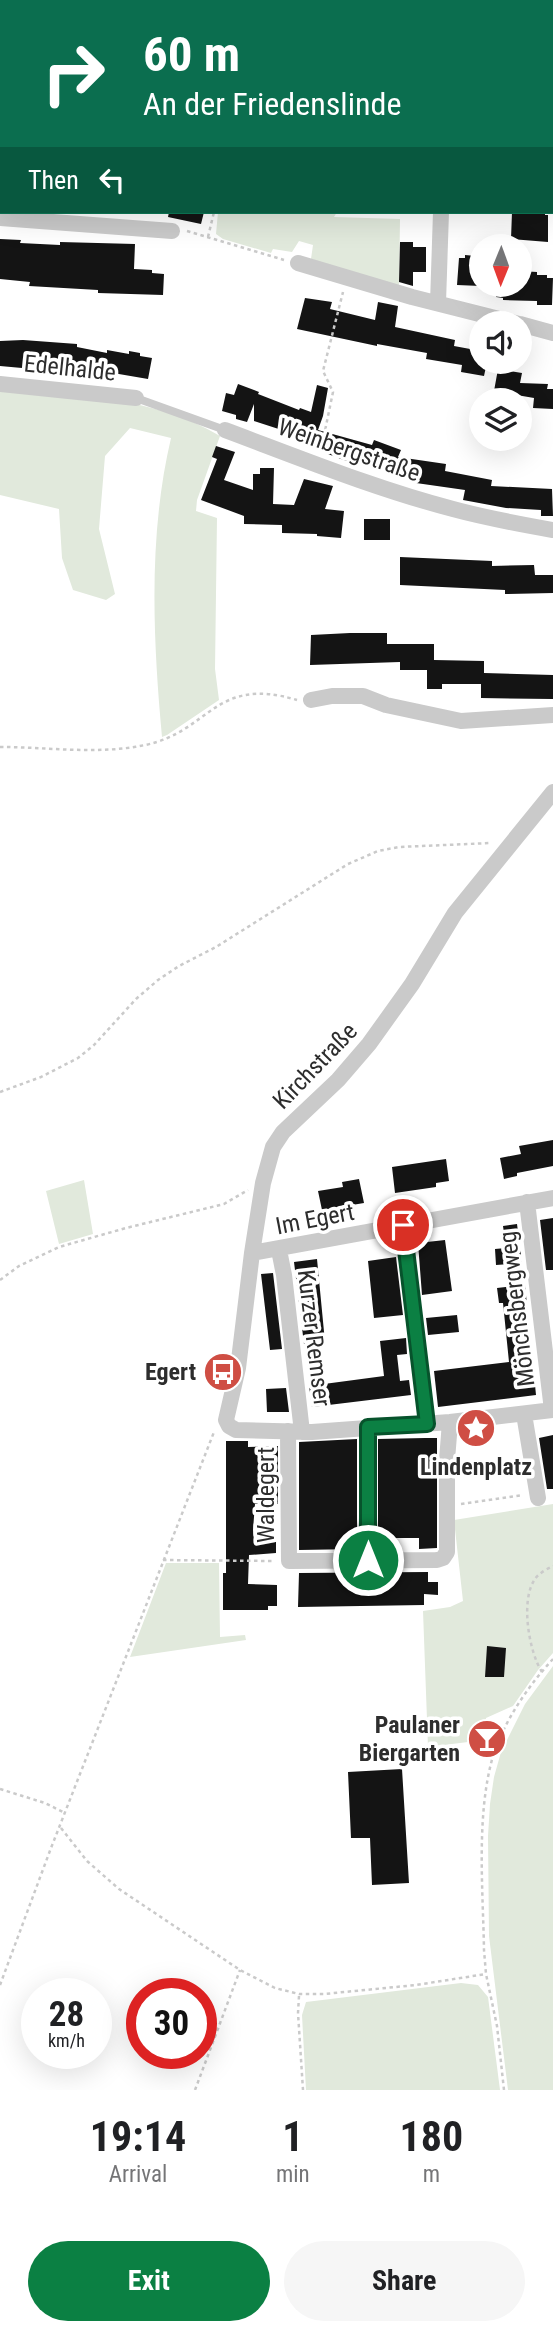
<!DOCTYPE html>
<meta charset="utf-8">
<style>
body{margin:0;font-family:"Roboto Condensed",sans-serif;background:#f6f6f6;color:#202124;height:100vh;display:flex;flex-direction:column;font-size:26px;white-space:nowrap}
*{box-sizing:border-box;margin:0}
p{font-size:23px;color:#757577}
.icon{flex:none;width:38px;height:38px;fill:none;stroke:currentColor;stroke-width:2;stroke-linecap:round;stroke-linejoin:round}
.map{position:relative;height:2090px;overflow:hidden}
.drawer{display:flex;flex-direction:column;background:#fff;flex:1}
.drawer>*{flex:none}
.banner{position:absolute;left:0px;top:0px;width:553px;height:214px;box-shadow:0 7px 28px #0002;background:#0b6e4f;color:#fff;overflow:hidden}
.needle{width:46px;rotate:181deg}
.buttons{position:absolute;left:469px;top:234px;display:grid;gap:14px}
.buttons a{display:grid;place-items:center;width:63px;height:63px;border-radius:50%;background:#fff;box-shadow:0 7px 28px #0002;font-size:35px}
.speed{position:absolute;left:21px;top:1978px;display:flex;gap:14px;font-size:35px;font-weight:700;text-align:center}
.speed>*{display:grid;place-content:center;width:91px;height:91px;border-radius:50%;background:#fff;box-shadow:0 7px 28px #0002;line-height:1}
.speed small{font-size:18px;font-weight:400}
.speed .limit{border:10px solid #d22;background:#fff;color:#111}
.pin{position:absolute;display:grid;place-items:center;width:60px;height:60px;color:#fff;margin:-30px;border:4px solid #fff;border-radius:50%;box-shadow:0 2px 7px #0007}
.me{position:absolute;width:77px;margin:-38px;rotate:0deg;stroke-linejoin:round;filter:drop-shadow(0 0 5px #0008)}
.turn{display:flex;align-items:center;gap:24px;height:147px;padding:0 28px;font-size:32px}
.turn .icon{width:91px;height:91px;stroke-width:2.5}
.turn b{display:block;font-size:49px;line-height:60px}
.then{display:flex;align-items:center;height:66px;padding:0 28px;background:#0003;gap:14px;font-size:26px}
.eta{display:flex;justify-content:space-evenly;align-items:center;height:119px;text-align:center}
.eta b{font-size:42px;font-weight:700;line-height:49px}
.action{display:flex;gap:14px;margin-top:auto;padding:14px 28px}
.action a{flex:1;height:80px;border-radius:42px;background:#0b8043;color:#fff;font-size:28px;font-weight:700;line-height:80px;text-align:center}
.action a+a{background:#f6f6f6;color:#202124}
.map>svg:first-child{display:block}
.green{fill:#e1e9dc}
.building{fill:#141414}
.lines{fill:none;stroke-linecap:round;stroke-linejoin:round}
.path{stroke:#cacaca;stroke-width:2.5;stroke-dasharray:3.5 3.5;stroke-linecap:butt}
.lane{stroke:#cacaca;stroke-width:8}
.street{stroke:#cacaca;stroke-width:16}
.secondary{stroke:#b7b7b7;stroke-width:23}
.rail{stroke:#828282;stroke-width:4.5;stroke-dasharray:7 5;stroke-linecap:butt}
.route-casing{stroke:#07532c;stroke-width:18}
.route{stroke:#0b8043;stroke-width:12}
.labels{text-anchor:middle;stroke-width:7;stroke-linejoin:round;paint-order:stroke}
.street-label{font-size:24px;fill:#2d2d2d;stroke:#fff}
.poi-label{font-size:24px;font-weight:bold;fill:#2d2d2d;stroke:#fff;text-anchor:end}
</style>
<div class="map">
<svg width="553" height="2090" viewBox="0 0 553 2090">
<rect width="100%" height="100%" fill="#fff"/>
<!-- green -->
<path class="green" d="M218 212H337L334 217 400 219 399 287 311 259 313 245 299 241 292 252 273 249 271 253 223 239 216 234Z
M0 388C74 396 154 396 220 436L197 500 196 511 217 518 215 669 219 700 167 735 162 737C153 638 148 536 171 438L130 428 105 456 99 529 115 594 106 600 73 590 62 558 59 509 0 495Z
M84 1180 93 1234 59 1244 46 1191Z
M553 1504V1653L538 1670 513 1706 486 1718 484 1740 428 1747 423 1611 450 1607 463 1601 454 1520Z
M166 1563H219L220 1637 245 1635 246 1640 130 1657Z
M553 1666V2090H508L489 1936 488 1836 490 1804 494 1777 501 1752 525 1704Z
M461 1983 478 1985 488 1997 500 2090H306L302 2015 306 2002Z"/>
<!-- building -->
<path class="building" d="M169 212H204L201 224 168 217Z
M512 212H545V215H548V242L511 239Z
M0 239 21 240 20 243 60 245V242L135 244 134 269 152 270V273L164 274 163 295 98 293V290L29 286 30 282 0 279Z
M400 242H413V247H426V272H413V286L399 282Z
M465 255 476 256V259L481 260V286L457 285 459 258H465Z
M520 271 537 272V275H547V278H553L552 305H537V301L503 300V298L496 297 497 285H520Z
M305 298 332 302 330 309 375 320 378 302 398 306 395 327 455 340 454 346 481 351V362H487L484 376 461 372 462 365 426 359 427 353 377 344V346L297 329Z
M23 340 77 344V347L107 353V350L129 354V351L140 353V356L152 358 148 379 113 373V376L86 371 87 368 45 365 44 370 0 366V341Z
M498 369 522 373 520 383 548 384 547 389H553V409L533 408 534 398 494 391Z
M238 384 259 392 258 394 299 410 300 408 311 412 317 385 328 388 323 416 318 430 372 445 374 440 401 450 398 457 446 464 445 471 492 480 491 486 552 489 553 516H541V510L506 508 463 500 465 490 409 482 410 477 366 461V458L350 457 349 462 328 454 331 446 254 421V404L247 422 236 419V415L222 411 226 393 234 395Z
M216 446 235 452 224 480 253 490V474H260V468H274L273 504 294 505 304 479 333 486 325 509 344 511 341 538 317 536V534L282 533V525L244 524V516L201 500 217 459 212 457Z
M364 519H390V540H364Z
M400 557 492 561V566L534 565 535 575H553V593L505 594V590L400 585Z
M350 633H387V644H434V660L484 661V673L553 675V699L481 698V684H442V689H427V670H400V662L310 665 311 635Z
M553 1140V1166L517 1173V1176L504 1179 500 1158 521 1154 519 1146Z
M446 1159 449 1181 436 1183V1187L395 1193 392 1167Z
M359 1179 364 1203 322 1210 318 1191 343 1187 342 1182Z
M553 1218V1270H546L540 1220Z
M517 1224 522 1263 496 1265 495 1249 506 1248 503 1226Z
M445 1240 452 1291 422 1295 418 1243Z
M396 1257 403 1315 374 1318 368 1261Z
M317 1259 325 1342 304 1344 294 1262Z
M273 1273 282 1349 270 1350 261 1274Z
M525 1285 536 1395 438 1407 434 1371 509 1362 503 1303H499L497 1288Z
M457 1315 459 1332 428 1335 426 1318Z
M406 1338 407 1354 397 1355 400 1381 409 1380 411 1395 312 1407 309 1386 384 1376 380 1341Z
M286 1388 289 1412H267L266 1389Z
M553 1435V1489H547L539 1438Z
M425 1438H437V1548L419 1549V1538H386L385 1549H378V1439Z
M357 1439V1549L299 1550V1442Z
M226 1441H248V1447L278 1446V1504H255L253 1530 254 1542H276V1553L249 1555 248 1584 277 1585V1606H268V1610H223V1573H226Z
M428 1572V1582H438V1595L424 1594V1605L298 1607 299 1573Z
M487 1646 506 1648 504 1677H485Z
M402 1769 409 1883 372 1885 370 1838H351L348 1772Z"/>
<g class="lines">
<!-- path -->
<path class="path" d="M187 231 284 260
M208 237 214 212
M321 450 333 392 323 371 343 292
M0 747C48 747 98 755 145 745 210 732 214 675 297 700
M0 1092 41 1077 78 1058 94 1045 136 999 158 980 179 966 216 947 348 864 378 851 399 847 491 843
M0 1280 19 1266 59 1247 126 1228 224 1204 248 1190
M461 1504 523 1495
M163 1560 275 1561
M542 1672C529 1652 520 1600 535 1579 539 1573 547 1569 553 1566
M0 1789 45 1803 65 1813
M61 1828 87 1861 119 1889 240 1970 275 1988 299 1994H324L416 1985 486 1974
M0 1985 51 1848 214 1432
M299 1996 298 2013 303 2090
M195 2090 240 1970
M504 2090 497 2026 486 1974 484 1950C483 1889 476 1815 493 1756 504 1721 529 1685 553 1659"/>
<!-- lane -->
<path class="lane" d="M136 398 225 430"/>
<!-- street -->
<path class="street" d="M551 165H553
M0 218 172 231
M298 263 412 297 519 324
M438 303 441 212
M520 324 553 333
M0 384 136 398
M225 430C300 458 376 489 453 509 486 518 519 524 553 530
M311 700 332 696H363L386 705 461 721 553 715
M553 792 455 913 412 984 369 1044 338 1080 283 1132 273 1147 263 1183 252 1253 238 1368 226 1420 229 1426 236 1430 312 1432 450 1422 553 1410
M527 1202 552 1410
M403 1225 427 1424
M279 1250 284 1275 302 1432
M252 1253 553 1198
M524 1414 538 1498
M367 1427 368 1560
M288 1431 289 1561 437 1560 443 1558 447 1552V1460L450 1422"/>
<!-- secondary -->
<path class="secondary" d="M551 6H553
M0 31H2"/>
<!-- rail -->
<path class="rail" d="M0 0H129"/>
</g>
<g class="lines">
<!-- route casing -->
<g class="route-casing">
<path id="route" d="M368 1560V1427L427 1424 403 1225"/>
</g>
<!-- route -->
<use href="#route" class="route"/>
</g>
<!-- icons -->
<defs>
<g id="bus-disc" transform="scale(2.0125)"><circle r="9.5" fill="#cf4e44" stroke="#fff"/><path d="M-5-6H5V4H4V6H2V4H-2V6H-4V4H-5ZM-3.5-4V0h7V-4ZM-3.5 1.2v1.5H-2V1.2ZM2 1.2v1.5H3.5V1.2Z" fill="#fff"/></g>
<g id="sight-disc" transform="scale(2.0125)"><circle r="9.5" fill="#cf4e44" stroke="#fff"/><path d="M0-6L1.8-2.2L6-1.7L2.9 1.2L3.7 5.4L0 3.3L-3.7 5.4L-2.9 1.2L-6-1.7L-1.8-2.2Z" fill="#fff"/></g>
<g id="bar-disc" transform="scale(2.0125)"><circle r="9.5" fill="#cf4e44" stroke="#fff"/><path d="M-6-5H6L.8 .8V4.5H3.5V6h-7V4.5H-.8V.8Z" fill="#fff"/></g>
</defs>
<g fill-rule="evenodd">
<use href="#bus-disc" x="223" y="1372"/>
<use href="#sight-disc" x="476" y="1428"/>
<use href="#bar-disc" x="487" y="1739"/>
</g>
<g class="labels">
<!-- street labels -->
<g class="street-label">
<text transform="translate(70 368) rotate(6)" y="8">Edelhalde</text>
<text transform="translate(349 450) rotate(19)" y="8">Weinbergstraße</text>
<text transform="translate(315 1066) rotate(-46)" y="8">Kirchstraße</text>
<text transform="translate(315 1219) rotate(-11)" y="8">Im Egert</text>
<text transform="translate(517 1309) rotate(-97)" y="8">Mönchsbergweg</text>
<text transform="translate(314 1338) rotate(83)" y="8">Kurzer Remser</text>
<text transform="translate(266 1495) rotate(-90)" y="8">Waldegert</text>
</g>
<!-- poi labels -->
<g class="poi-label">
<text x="196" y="1380">Egert</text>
<text x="476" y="1475" text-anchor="middle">Lindenplatz</text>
<text x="460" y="1733">Paulaner<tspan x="460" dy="28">Biergarten</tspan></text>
</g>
</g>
</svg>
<div class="buttons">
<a><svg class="needle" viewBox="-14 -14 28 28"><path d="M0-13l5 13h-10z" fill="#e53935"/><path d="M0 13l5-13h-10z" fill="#757577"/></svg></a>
<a><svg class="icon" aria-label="sound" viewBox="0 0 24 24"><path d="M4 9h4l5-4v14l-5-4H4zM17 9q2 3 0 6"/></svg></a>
<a><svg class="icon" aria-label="layers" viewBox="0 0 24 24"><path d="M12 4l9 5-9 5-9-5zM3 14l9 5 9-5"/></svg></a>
</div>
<div class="speed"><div>28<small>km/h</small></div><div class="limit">30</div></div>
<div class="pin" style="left:403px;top:1225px;background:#d93025"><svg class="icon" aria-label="arrive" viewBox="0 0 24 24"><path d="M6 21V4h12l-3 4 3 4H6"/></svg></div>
<svg class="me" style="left:368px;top:1560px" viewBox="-20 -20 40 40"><circle r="17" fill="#0b8043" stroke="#fff" stroke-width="3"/><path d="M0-11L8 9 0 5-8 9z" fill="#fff"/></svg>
<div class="banner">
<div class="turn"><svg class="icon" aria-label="right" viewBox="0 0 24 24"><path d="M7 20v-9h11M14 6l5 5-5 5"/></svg><div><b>60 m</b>An der Friedenslinde</div></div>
<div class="then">Then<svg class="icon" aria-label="left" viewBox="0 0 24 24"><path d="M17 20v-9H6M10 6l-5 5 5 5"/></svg></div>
</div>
</div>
<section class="drawer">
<div class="eta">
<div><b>19:14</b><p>Arrival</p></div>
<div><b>1</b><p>min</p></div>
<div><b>180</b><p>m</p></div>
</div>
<div class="action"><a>Exit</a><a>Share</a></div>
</section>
